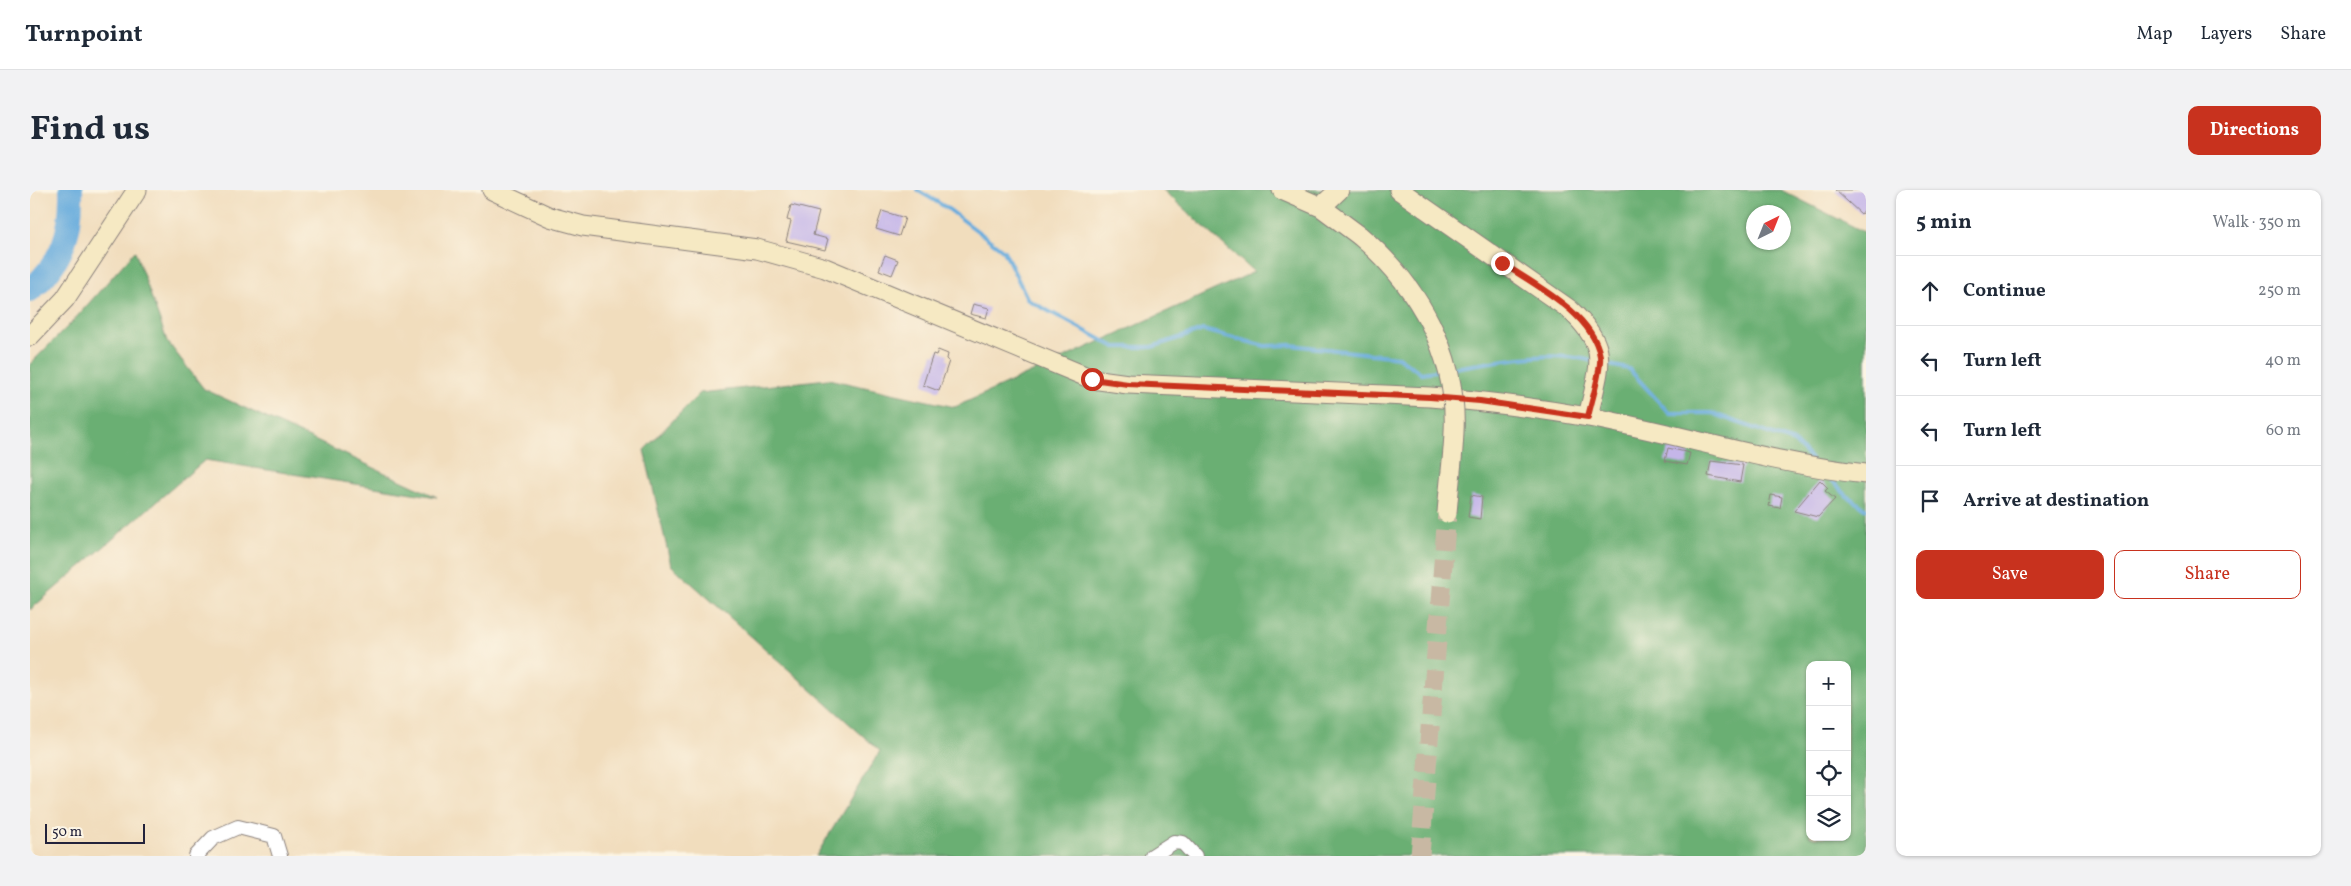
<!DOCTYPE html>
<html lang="en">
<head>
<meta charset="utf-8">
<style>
  body { margin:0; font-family:Vollkorn,serif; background:#f2f2f3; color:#1f2937 }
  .controls { position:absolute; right:15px; bottom:15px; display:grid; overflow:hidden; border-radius:10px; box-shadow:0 1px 4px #0004 }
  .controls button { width:45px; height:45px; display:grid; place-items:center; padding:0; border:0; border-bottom:1px solid #e0e1e3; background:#fff; color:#1f2937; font:25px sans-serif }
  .compass { position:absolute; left:1716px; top:15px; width:45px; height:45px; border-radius:50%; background:#fff; box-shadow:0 1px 4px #0004; rotate:43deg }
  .scale { position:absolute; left:15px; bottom:12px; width:100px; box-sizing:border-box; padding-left:5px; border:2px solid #22223b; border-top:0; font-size:14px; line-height:18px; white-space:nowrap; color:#22223b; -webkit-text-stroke:4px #fcf5e5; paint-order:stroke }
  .stop { position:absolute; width:15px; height:15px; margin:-11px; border:4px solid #c8321e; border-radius:50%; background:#fff }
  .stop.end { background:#c8321e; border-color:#fff; box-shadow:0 1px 5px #0008 }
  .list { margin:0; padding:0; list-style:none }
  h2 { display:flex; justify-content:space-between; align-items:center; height:65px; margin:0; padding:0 20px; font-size:21px }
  h2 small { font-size:16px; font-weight:400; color:#747a83 }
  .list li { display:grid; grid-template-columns:32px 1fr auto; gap:15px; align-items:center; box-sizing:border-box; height:70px; padding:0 20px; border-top:1px solid #e0e1e3 }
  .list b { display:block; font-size:19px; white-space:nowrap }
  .list em { font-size:16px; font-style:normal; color:#747a83 }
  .actions { display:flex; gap:10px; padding:15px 20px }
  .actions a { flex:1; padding:11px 0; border:1px solid #c8321e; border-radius:10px; text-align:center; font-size:18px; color:#c8321e }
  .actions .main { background:#c8321e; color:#fff }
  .icon { flex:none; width:28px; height:28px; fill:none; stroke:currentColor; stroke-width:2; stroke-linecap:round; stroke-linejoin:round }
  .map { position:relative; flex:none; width:1836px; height:666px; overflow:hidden; border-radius:10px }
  header { display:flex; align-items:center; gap:30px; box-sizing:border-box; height:70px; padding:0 25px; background:#fff; border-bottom:1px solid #e0e1e3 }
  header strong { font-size:24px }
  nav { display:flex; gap:28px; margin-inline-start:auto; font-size:18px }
  .intro { display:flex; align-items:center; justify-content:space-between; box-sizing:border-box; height:120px; padding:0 30px }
  h1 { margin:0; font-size:35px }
  .button { padding:12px 22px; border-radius:10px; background:#c8321e; color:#fff; font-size:18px; font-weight:700 }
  main { display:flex; gap:30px; padding:0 30px }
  aside { flex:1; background:#fff; border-radius:10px; box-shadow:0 1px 4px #0004 }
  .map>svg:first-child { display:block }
  .forest { fill:#6aaf73; stroke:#466857; fill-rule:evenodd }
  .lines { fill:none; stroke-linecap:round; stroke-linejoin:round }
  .stream { stroke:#68acdd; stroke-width:4 }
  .river { stroke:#68acdd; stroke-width:24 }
  .building { fill:#c5b6e9 }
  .secondary-tunnel { stroke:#c8b8a3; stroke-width:19; stroke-dasharray:19 9; stroke-linecap:butt }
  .street-casing { stroke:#8a807c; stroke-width:16 }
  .secondary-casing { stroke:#8a807c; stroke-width:21 }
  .street { stroke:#fff; stroke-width:14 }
  .secondary { stroke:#f6e9c3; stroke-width:19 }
  .secondary-bridge-casing { stroke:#8a807c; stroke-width:21; stroke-linecap:butt }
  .secondary-bridge { stroke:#f6e9c3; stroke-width:19 }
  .route { stroke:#c8321e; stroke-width:6 }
</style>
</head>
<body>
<header>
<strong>Turnpoint</strong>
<nav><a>Map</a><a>Layers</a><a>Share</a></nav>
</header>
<div class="intro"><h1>Find us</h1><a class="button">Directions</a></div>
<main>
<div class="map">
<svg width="1836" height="666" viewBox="0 0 1836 666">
  <rect width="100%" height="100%" fill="#fcf5e5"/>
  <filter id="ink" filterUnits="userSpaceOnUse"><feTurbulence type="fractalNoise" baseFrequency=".02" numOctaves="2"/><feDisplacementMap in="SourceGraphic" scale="10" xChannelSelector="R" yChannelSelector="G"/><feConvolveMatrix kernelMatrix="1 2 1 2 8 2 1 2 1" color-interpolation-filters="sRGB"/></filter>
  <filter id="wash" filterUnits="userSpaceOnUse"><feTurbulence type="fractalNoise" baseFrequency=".0096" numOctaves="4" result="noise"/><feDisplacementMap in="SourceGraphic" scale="20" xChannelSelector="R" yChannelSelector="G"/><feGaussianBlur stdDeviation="1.12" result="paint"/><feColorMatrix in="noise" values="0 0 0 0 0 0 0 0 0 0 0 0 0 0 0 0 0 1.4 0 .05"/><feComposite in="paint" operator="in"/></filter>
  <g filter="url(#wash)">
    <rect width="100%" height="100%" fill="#f1ddbd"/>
    <path class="forest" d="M1133 0H1751L1836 43V666H786L850 561 641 375 614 260 670 203 798 189 925 217 1224 82ZM1724 22H1754V52H1724ZM1780 475H1817V647H1780Z
      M105 61 137 151 174 199 407 307 175 270 0 420V174L44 130Z"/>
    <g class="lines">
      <path class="stream" d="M887 0 917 18 974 61 998 110 1085 157H1122L1173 140 1235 156 1261 155 1368 167 1391 183 1412 180
        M1574 174 1599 179 1639 223H1681L1764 252 1781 269
        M1424 178C1469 171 1518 160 1563 171
        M1798 286 1817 306 1836 319"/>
      <path class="river" d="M0 100C33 72 42 41 41 0"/>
    </g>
    <g id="blocks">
      <path class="building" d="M1805 0H1836V18L1831 24Z
        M761 15 789 22 783 45 798 49 795 60 756 51 761 31 757 30Z
        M852 21 875 28 869 46 846 39Z
        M855 65 868 70 862 85 849 80Z
        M943 114 959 118 956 128 940 124Z
        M908 160 918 164 917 169 919 171 909 201 893 195 903 164 906 165Z
        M1638 258 1660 263 1657 275 1635 271Z
        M1681 271 1713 275 1710 292 1678 286Z
        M1790 290 1798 298 1795 301 1805 309 1788 327 1764 321Z
        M1441 305 1452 307 1450 329 1438 327Z
        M1741 305 1752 307 1750 318 1739 316Z"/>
    </g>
  </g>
  <g filter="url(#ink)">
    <use href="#blocks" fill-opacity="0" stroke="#8a807c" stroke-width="1"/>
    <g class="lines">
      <path class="secondary-tunnel" d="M1390 666 1417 323"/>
      <g class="street-casing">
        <path id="street" d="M166 666 183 648 208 637 244 646 250 666
          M1122 666 1144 652 1153 653 1165 666"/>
      </g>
      <g class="secondary-casing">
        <path id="secondary" d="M462 0 520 27 553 36 727 59 795 78 1062 189 1098 194 1400 207C1453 211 1506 218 1558 227 1651 244 1742 274 1836 284
          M1252 0 1291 17 1330 46
          M1369 0 1539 119C1582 159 1569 175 1558 227
          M1291 17 1309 0
          M0 146 35 109 107 0"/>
      </g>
      <use href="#street" class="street"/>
      <use href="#secondary" class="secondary"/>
      <g class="secondary-bridge-casing">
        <path id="secondary-bridge" d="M1330 46C1388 95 1428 165 1424 242 1423 269 1419 296 1417 323"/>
      </g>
      <use href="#secondary-bridge" class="secondary-bridge"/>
    </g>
  </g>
  <g class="lines" filter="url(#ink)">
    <path class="route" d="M1062 189 1098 194 1400 207 1450 211 1558 227C1561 213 1572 178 1570 166 1563 124 1505 95 1472 73"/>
  </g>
</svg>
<div class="controls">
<button>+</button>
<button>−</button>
<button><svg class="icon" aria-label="locate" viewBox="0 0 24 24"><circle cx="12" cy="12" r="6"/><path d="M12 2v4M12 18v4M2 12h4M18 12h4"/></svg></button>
<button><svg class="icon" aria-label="layers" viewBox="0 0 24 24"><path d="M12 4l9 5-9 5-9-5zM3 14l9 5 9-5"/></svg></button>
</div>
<svg class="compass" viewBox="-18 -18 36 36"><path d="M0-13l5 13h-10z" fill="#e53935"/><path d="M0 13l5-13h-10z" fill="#747a83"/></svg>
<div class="scale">50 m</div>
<div class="stop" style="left:1062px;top:189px"></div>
<div class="stop end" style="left:1472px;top:73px"></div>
</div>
<aside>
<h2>5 min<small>Walk · 350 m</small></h2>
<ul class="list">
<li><svg class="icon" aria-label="ahead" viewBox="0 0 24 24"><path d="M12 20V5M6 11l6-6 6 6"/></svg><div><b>Continue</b></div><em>250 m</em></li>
<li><svg class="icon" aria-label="left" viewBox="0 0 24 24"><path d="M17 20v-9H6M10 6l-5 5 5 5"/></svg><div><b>Turn left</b></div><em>40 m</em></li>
<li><svg class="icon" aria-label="left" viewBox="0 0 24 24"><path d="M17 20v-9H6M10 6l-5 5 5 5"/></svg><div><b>Turn left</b></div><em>60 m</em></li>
<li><svg class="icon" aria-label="arrive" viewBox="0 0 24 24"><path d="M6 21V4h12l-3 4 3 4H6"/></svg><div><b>Arrive at destination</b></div></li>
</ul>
<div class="actions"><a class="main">Save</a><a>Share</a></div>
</aside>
</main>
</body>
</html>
